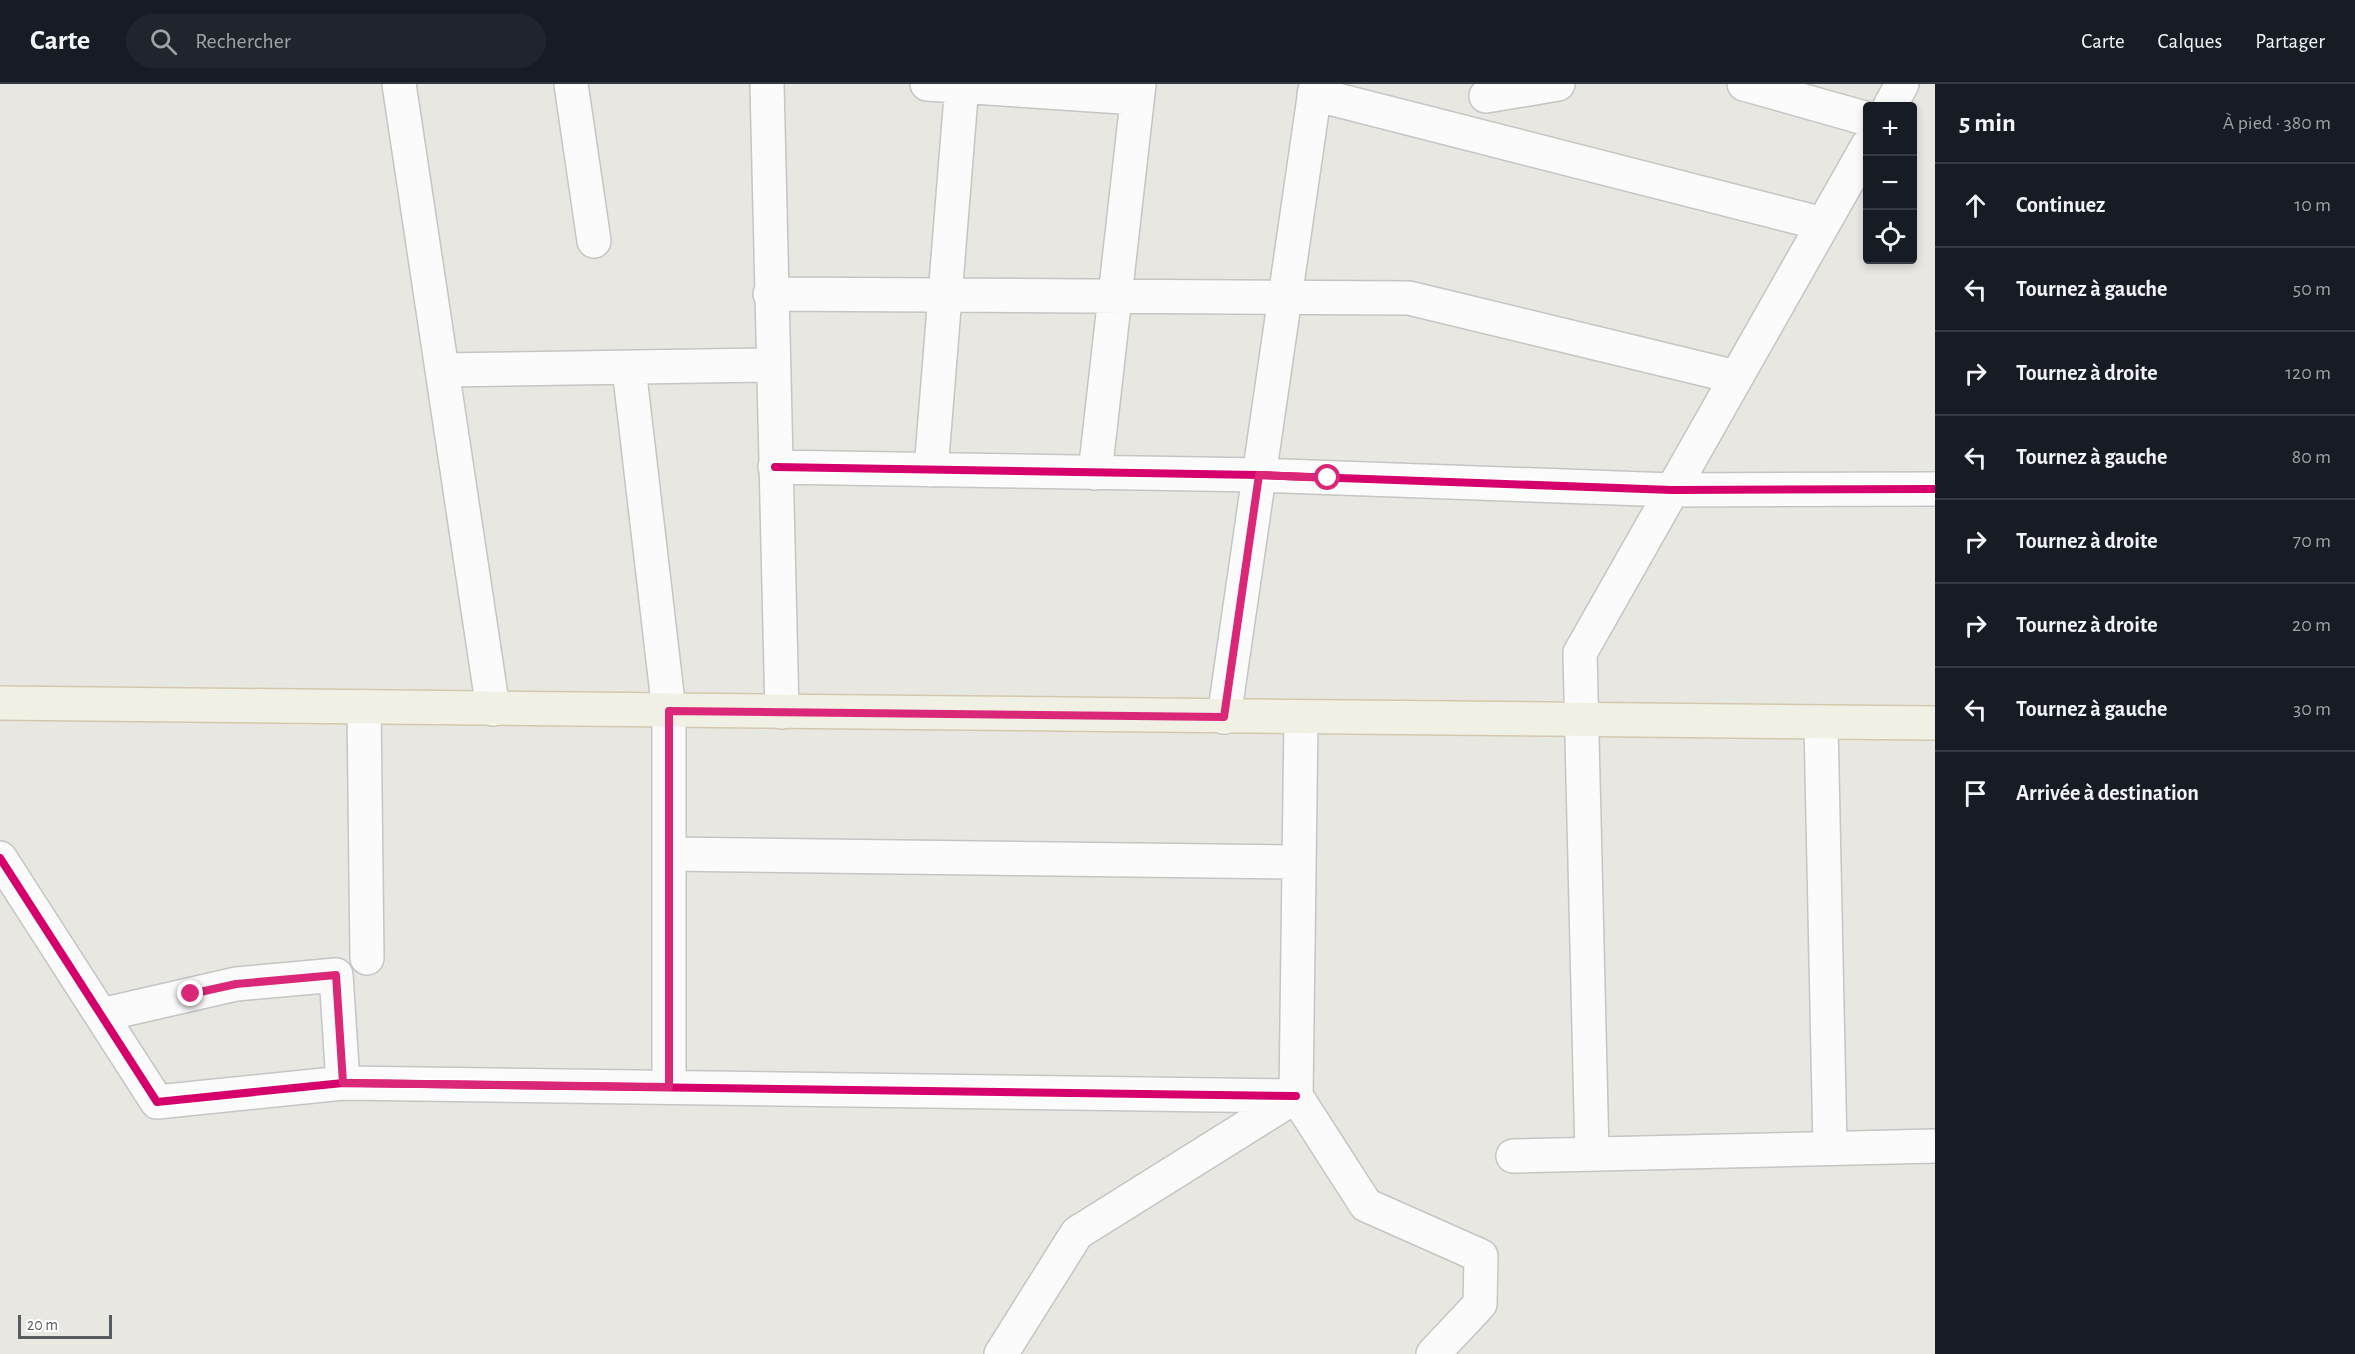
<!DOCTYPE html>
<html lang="fr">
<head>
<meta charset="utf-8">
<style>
  body { margin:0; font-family:"Alegreya Sans",sans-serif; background:#20242c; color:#f1f3f6 }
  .controls { position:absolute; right:18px; top:18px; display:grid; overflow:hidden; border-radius:6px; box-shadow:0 3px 9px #0003 }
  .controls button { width:54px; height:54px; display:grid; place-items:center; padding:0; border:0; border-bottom:2px solid #363941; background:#171b24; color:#f1f3f6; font:30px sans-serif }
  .scale { position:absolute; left:18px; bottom:15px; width:94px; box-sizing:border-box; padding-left:6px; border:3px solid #575c61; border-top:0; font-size:16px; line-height:21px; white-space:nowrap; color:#575c61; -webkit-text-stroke:4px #fff; paint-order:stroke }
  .stop { position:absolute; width:18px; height:18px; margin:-14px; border:4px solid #db2777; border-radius:50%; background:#fff }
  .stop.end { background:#db2777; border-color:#fff; box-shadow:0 2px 6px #0008 }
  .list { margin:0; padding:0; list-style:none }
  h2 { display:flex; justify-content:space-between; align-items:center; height:78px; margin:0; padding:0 24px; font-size:26px }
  h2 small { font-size:20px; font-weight:400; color:#9ea1a6 }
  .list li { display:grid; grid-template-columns:39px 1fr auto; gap:18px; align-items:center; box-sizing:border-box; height:84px; padding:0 24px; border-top:2px solid #363941 }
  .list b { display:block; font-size:22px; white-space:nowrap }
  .list em { font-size:20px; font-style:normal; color:#9ea1a6 }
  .icon { flex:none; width:33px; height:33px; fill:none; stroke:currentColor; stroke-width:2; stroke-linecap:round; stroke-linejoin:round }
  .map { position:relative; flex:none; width:1935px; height:1270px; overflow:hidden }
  header { display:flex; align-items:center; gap:36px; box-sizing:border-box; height:84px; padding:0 30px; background:#171b24; border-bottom:2px solid #363941 }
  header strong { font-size:28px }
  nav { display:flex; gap:33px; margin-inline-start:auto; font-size:21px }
  .search { width:420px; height:54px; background:#20242c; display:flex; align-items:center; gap:15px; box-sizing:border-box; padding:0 21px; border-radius:33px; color:#9ea1a6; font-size:22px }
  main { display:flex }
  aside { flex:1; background:#171b24 }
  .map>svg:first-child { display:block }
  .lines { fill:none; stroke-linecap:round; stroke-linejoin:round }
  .minor-casing { stroke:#c4c5c4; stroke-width:36 }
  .major-casing { stroke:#d3c8ad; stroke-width:36 }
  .minor { stroke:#fcfbfb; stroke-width:33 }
  .major { stroke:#f1f0e5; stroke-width:33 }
  .cycleway-casing { stroke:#fff; stroke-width:11 }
  .cycleway { stroke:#d6006c; stroke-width:8 }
  .route { stroke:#db2777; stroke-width:8 }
</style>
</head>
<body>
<header>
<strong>Carte</strong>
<div class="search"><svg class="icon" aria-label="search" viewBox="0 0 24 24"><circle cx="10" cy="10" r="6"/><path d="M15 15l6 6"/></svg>Rechercher</div>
<nav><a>Carte</a><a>Calques</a><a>Partager</a></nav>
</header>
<main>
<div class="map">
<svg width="1935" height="1270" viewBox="0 0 1935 1270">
  <rect width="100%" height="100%" fill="#e8e7e2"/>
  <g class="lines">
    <g class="minor-casing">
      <path id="minor" d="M399 0 493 625
        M571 0 594 157
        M767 0 782 628
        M927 0 1137 14
        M1744 0 1868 35
        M1314 10 1823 140
        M1486 12 1558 0
        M1890 22 1902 0
        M770 210 1409 214 1736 293
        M629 284 669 627V1003
        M443 286 772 281
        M775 383 1259 391 1672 406 1935 405
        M931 386 962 0
        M1095 389 1139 0
        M364 623 367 874
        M1224 633 1316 0
        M1301 634 1296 1012 1366 1121 1481 1172 1480 1220 1433 1270
        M1821 639 1830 1064
        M669 770 1299 778
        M0 774 157 1018 343 999 1296 1012
        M101 931 236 900 336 891 343 999
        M1592 1070 1580 569 1868 61
        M1513 1072 1935 1062
        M1001 1270 1077 1149 1296 1012"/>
    </g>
    <g class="major-casing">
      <path id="major" d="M0 619 1935 639"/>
    </g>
    <use href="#minor" class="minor"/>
    <use href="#major" class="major"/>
    <g class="cycleway-casing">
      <path id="cycleway" d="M775 383 1259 391 1672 406 1935 405
        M0 774 157 1018 343 999 1296 1012"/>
    </g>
    <use href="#cycleway" class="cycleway"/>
  </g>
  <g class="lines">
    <path class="route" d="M191 910 236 900 336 891 343 999 669 1003V627L1224 633 1259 391 1328 394"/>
  </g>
</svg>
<div class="controls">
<button>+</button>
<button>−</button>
<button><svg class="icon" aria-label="locate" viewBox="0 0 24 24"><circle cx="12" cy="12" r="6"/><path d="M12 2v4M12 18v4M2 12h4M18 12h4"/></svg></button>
</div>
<div class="scale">20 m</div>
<div class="stop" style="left:1328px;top:394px"></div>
<div class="stop end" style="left:191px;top:910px"></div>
</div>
<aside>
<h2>5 min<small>À pied · 380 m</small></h2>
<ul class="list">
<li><svg class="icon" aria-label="ahead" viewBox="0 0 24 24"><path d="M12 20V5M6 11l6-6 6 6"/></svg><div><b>Continuez</b></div><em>10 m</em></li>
<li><svg class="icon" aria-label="left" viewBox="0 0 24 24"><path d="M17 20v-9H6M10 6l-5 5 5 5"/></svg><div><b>Tournez à gauche</b></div><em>50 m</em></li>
<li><svg class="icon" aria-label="right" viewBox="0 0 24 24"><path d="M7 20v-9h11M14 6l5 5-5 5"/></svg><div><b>Tournez à droite</b></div><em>120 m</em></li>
<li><svg class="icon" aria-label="left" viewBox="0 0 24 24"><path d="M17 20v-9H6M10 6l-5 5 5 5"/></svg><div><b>Tournez à gauche</b></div><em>80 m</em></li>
<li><svg class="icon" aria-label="right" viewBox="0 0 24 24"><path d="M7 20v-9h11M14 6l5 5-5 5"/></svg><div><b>Tournez à droite</b></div><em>70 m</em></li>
<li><svg class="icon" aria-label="right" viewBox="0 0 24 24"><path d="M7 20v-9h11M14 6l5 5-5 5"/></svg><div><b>Tournez à droite</b></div><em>20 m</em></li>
<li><svg class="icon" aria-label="left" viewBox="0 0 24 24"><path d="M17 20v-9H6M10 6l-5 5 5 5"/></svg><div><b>Tournez à gauche</b></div><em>30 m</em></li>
<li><svg class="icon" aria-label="arrive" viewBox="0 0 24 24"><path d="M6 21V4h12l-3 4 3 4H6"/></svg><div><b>Arrivée à destination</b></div></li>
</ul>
</aside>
</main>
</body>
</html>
